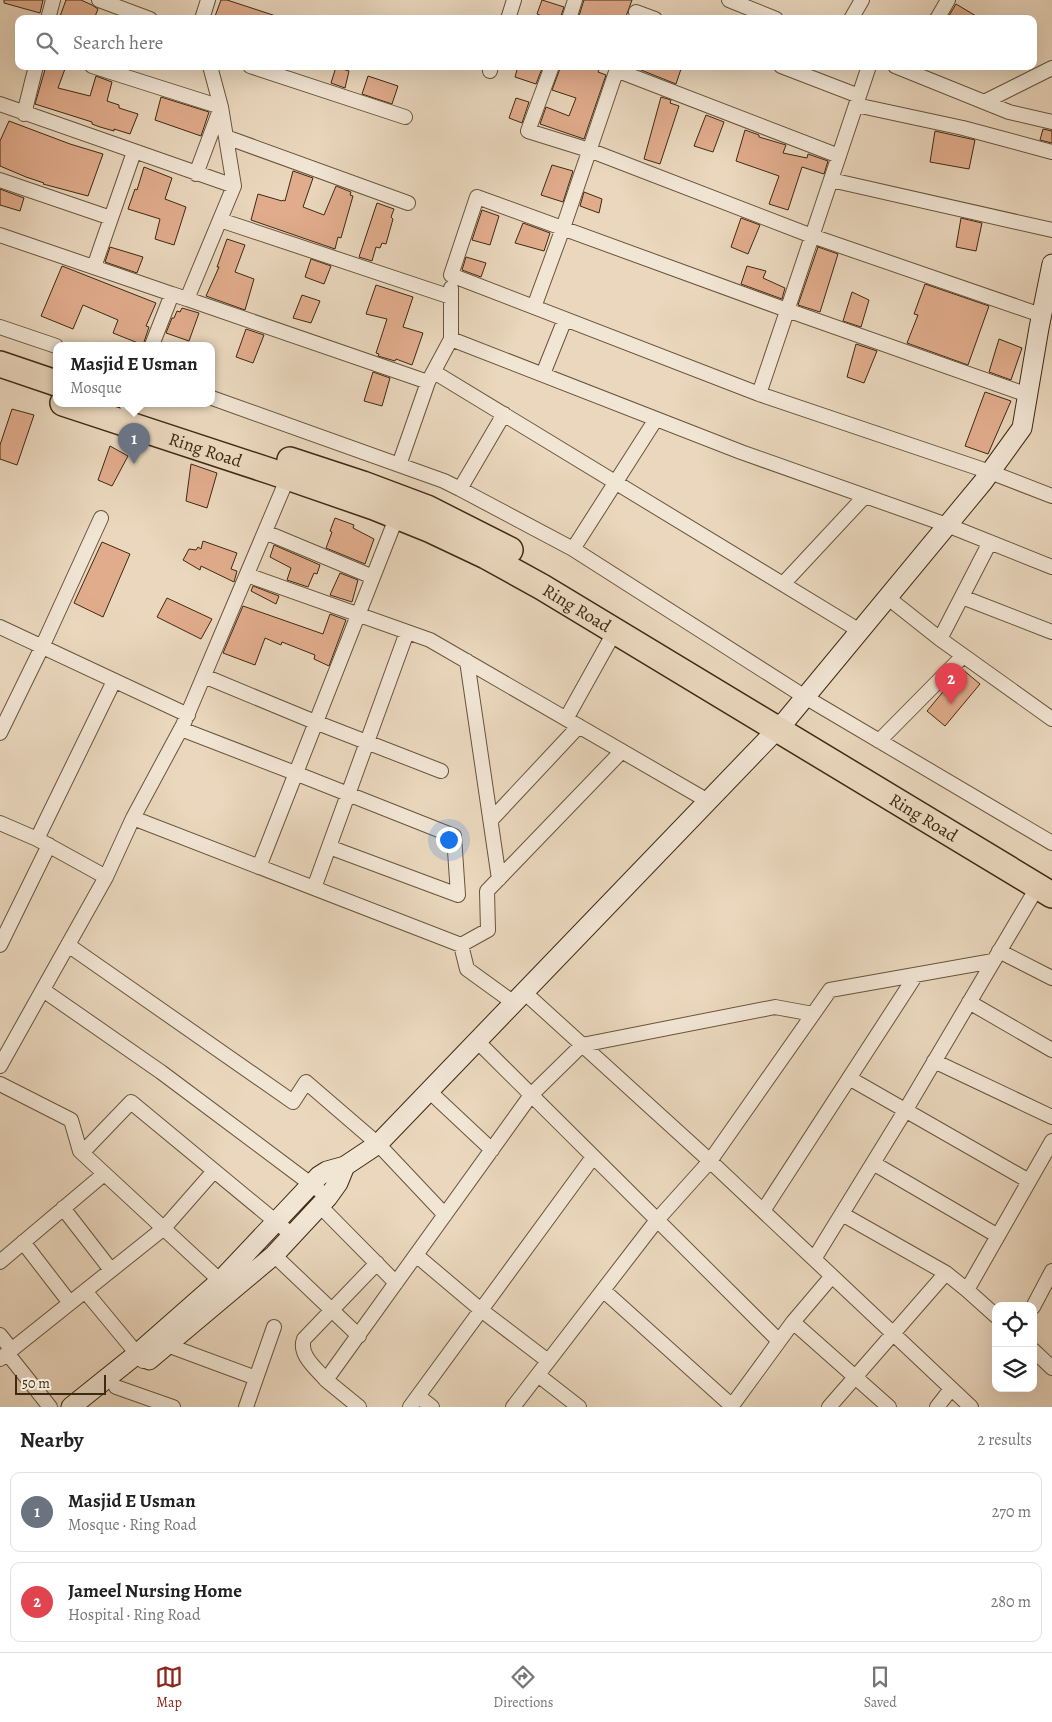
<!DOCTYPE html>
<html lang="en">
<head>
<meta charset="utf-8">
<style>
  body { margin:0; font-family:Alegreya,serif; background:#f2f2f2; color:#222 }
  .controls { position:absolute; right:15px; bottom:15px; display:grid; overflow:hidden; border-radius:10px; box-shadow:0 5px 20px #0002 }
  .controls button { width:45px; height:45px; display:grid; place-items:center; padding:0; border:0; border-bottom:1px solid #e0e0e0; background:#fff; color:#222; font:25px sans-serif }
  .scale { position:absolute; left:15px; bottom:12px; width:91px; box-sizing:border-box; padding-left:5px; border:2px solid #3e2911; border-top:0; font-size:14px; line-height:18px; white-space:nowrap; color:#3e2911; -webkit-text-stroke:4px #f1e5d4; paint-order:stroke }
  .you { position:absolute; left:448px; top:839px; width:18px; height:18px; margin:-12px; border:4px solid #fff; border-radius:50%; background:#1a73e8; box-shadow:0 0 0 8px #1a73e833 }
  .badge { display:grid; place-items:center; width:32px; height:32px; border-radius:50%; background:#8f2418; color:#fff; font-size:16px; font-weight:700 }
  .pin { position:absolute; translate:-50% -41px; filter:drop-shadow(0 1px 2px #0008) }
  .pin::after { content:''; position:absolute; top:26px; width:18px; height:15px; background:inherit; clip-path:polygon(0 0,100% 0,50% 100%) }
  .popup { position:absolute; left:53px; top:342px; width:162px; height:65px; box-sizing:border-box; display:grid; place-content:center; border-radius:10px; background:#fff; filter:drop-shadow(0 1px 4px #0005); font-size:16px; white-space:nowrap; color:#767676 }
  .popup b { font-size:19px; color:#222 }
  .popup::after { content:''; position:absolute; left:50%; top:100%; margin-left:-10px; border:10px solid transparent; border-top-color:#fff }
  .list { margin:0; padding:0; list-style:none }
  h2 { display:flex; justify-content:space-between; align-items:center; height:65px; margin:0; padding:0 20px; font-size:21px }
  h2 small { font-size:16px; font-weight:400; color:#767676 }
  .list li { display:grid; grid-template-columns:32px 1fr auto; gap:15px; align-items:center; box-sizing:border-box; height:80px; margin:0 10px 10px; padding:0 10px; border:1px solid #e0e0e0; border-radius:10px }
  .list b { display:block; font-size:19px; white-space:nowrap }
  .list p { margin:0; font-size:16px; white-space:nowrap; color:#767676 }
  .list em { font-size:16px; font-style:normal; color:#767676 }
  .icon { flex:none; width:28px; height:28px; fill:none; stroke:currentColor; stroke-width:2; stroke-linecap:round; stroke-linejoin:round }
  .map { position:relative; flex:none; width:1052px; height:1407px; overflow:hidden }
  .search { position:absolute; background:#fff; box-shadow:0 5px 20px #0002; left:15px; right:15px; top:15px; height:55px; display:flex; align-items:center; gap:12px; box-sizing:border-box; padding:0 18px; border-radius:10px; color:#767676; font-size:19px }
  .sheet { height:245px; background:#fff }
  nav { display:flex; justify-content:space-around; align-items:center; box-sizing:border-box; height:70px; border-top:1px solid #e0e0e0; background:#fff; font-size:14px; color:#767676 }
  nav a { display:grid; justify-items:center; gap:2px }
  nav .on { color:#8f2418 }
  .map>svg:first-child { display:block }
  .building { fill:#e1ac8c; stroke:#3e2911 }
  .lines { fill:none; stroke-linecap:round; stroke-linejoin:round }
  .street-casing { stroke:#69543c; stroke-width:16 }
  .secondary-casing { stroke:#3e2911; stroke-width:21 }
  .highway-casing { stroke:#3e2911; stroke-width:28 }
  .street { stroke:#f1e5d4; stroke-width:14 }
  .secondary { stroke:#f1e5d4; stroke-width:19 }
  .highway { stroke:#ead7bd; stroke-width:25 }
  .labels { text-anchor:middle; stroke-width:5; stroke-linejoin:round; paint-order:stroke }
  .street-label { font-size:18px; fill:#3e2911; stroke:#f1e5d4 }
</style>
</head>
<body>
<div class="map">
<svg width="1052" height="1407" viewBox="0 0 1052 1407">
  <rect width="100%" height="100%" fill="#ead7bd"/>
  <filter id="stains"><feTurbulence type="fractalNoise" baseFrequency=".004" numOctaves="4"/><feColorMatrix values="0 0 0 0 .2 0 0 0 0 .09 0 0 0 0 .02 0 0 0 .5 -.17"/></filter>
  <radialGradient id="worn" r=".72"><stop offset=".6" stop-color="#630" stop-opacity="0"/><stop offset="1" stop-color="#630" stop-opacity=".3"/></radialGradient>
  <path class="building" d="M4 0H43L40 13 4 3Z
    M66 0H81L92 5 98 9 94 19H59Z
    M221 0H227L279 17V19H214Z
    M542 0 564 7 560 19H550L537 14Z
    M584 0H632L625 19H578Z
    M956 4 981 19H947Z
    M46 66H66L58 88 90 96 96 76 112 82 107 101 119 105V108L138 114 130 134 114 129V131L100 127 92 124V122L35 104Z
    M518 66H543L536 84 515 77Z
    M561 66H601L598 72 606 75 584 139 540 124 546 107 569 116 576 98 552 90Z
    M631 66H682L676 84Z
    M336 67 349 71 345 88 331 83Z
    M368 76 398 86 392 104 362 94Z
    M161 97 209 112 201 136 155 120Z
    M661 97 671 100 670 103 679 106 660 164 644 159Z
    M516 98 529 102 522 123 509 118Z
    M706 115 724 122 713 152 694 146Z
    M9 121 70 144 103 154 88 196 43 184 44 183 26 177 0 166V141Z
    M1043 129 1052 131V143L1040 140Z
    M745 130 759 135V137L786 145 783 153 807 158 808 154 828 161 824 174 802 167 788 210 769 204 779 176 736 161Z
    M935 131 975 140 969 169 930 162Z
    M552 165 573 171 563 202 541 195Z
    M144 167 172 178 165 199 186 207 174 245 155 239 160 219 128 209 135 189 137 190Z
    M293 171 313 178 303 207 324 215 336 186 351 192 350 195 353 196 341 238 338 237 335 249 251 220 258 194 282 201 283 200 285 201Z
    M0 189 24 198 20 211 0 205Z
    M584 192 602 199 599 213 580 206Z
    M377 203 394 209 391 217 393 219 386 244 382 243 380 248 376 247 372 261 359 257Z
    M482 210 499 216 490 245 472 240Z
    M741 218 760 225 748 254 731 247Z
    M961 218 982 223 976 251 956 247Z
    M523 223 550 233 544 251 515 243Z
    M227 239 245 245 235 272 254 279 245 310 206 296 219 267H217Z
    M110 247 143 257 137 273 105 262Z
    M818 247 838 254 820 312 798 305Z
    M466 257 486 263 481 277 462 270Z
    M311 259 331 266 324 284 305 277Z
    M62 266 156 303 146 326 149 327 143 345 113 333 118 320 83 305 73 329 41 316Z
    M747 266 766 271 763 278 785 288 782 299 741 284Z
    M925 284 989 306 968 365 907 343 918 315 914 314Z
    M376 285 413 297 403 327 423 333 412 365 396 359 395 361 378 356 379 354 376 353 387 319 366 314Z
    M852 292 869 300 861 327 843 321Z
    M302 295 320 301 311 323 293 318Z
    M182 308 199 313 189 341 166 333 172 318H174L177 311 180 312Z
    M246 329 264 335 253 363 236 357Z
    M999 339 1022 348 1011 380 989 372Z
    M856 344 877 351 864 383 847 377Z
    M373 372 390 378 382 406 364 401Z
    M985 392 1011 401 988 454 965 446Z
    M12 409 34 415 17 465 0 459V445Z
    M110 446 128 456 112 486 98 480Z
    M191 464 217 473 207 508 186 501Z
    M335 518 354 525 353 528 374 539 365 564 326 548 332 532 330 531Z
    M203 541 237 553 231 569 237 571 234 582 201 566 200 570 183 560 189 549 196 550 198 547 201 549Z
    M102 542 130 554 103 617 74 603Z
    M274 545 320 565 317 574 314 573 308 587 287 580 291 568 270 557Z
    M340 573 358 580 352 602 330 595Z
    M253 586 279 596 276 604 251 591Z
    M167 598 212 619 201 639 157 617Z
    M243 606 323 634 330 614 346 620 329 666 314 659 315 655 282 642 281 645 265 638 255 665 223 653Z
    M962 669 980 684 945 726 927 711Z"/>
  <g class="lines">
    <g class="street-casing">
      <path id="street" d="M99 0 150 19
        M729 0 776 19
        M636 12 655 19
        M48 19 53 0
        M202 19 208 0
        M508 19 514 0
        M569 19 575 0
        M851 19 862 0
        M937 19 948 0
        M92 66 221 107 196 174
        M210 66 221 107 234 186
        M250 66 405 117
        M552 66 528 131 589 150 812 236 1041 315
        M781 66 859 96
        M869 66C832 176 796 285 759 394L451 275 477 197 787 310 1028 395
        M895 66 1009 112 1052 122
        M616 70 839 156
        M490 71 491 66
        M984 102 1052 68
        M0 104 234 186 187 299 172 294 152 345
        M856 105 963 128 1052 152
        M24 114 36 66
        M226 137 408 203
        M0 180 111 218
        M831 180 1052 230
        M220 220 451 297
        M0 235 172 294
        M94 267 134 152
        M187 299 428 382
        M534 307 563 228 618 66
        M0 327 56 346
        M451 339 741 452 947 525 1052 567
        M434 372 860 631
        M543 374 565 319
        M759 394 990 472 1052 496
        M212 398 444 481 460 489 573 549 805 697 1052 843
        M127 406 129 403
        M399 465 428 382 451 339V288
        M460 489 504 414
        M265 532 373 577
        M573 549 656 419
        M247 575 430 640 708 801
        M783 584 865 496
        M887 597 940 639 990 542
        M962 597 1052 632
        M0 627 188 715
        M940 639 1052 719
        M467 661 499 879
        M204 676 315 722 441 771
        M566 719 615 631
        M181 729 295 773 454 836 458 895 329 847
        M0 733 42 647 101 518
        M879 741 963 656
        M133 818 183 725 288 477
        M491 820 579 726
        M0 823 37 839 106 877 133 818 461 945 467 969 514 1003
        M37 839 114 681
        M259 867 397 516
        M314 888 407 632
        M0 945 49 845
        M68 945 293 1102 306 1082 378 1144 445 1215
        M461 945 488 930 487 891 622 751
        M999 951 1052 978
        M43 990 161 1072 328 1197
        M524 992 710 1161 971 1407
        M969 1002 1052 1050
        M477 1041 779 1341
        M934 1061 1052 1117
        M0 1066 106 877
        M849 1078 1029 1181
        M0 1084 71 1120 80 1151 227 1287
        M429 1091 492 1150
        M82 1153 131 1102 292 1235
        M873 1163 998 1236
        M320 1206 396 1283
        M63 1208 111 1270
        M763 1211 916 975
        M842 1214 946 1273
        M23 1242 70 1303
        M274 1255 359 1336
        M416 1255 481 1310 548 1361
        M814 1259 905 1111 1038 886
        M0 1262 104 1174
        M603 1290 732 1406
        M967 1290 996 1316
        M85 1291 143 1361
        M1033 1307 1052 1271
        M793 1322 832 1276
        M0 1335 12 1350
        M167 1345 256 1378
        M1033 1350 1052 1368
        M7 1353 50 1407
        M0 1359 164 1228 214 1171
        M538 1375 579 1407
        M326 1380C317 1369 298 1355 304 1339L377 1263
        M116 1387 173 1407
        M418 1396 432 1407
        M246 1407 274 1327
        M359 1407 326 1380 531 1095 582 1045 775 1007 813 1014
        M410 1407 593 1157
        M513 1407 657 1220 710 1161 830 990 993 961
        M731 1407 793 1322 889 1407
        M829 1407 946 1273 967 1290 1052 1141
        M937 1407 951 1389"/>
    </g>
    <g class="secondary-casing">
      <path id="secondary" d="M149 1360 274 1255 328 1197 338 1183 345 1166
        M71 1407 137 1354 220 1281 319 1176 327 1171 345 1166 378 1144 787 719 983 482 1022 428 1039 328 1052 264"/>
    </g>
    <g class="highway-casing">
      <g id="highway">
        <path d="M0 364 56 383"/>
        <path id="s1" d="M63 403 273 472 374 507 431 530 486 556 542 587 1052 895"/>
        <path d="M290 460 363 484 427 508 510 550"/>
      </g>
    </g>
    <use href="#street" class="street"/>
    <use href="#secondary" class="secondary"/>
    <use href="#highway" class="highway"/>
  </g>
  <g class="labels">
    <g class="street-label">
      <text dy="6" stroke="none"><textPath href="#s1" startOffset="150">Ring Road</textPath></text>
      <text dy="6" stroke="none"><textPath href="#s1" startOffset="555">Ring Road</textPath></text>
      <text dy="6" stroke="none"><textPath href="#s1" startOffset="960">Ring Road</textPath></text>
    </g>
  </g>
  <rect width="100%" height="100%" filter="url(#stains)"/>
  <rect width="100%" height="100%" fill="url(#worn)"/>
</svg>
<div class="controls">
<button><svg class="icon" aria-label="locate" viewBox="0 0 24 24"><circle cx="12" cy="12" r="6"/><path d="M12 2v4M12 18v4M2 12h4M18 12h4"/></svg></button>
<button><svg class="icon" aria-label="layers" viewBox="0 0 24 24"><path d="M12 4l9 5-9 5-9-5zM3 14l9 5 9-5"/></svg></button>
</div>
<div class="scale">50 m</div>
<div class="you"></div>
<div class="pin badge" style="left:134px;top:464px;background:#6b7280">1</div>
<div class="popup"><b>Masjid E Usman</b>Mosque</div>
<div class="pin badge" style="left:951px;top:704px;background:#e0444e">2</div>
<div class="search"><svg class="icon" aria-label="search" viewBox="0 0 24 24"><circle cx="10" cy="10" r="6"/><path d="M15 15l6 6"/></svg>Search here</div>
</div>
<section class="sheet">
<h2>Nearby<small>2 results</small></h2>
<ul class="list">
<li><span class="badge" style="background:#6b7280">1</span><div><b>Masjid E Usman</b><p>Mosque · Ring Road</p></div><em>270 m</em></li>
<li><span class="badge" style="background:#e0444e">2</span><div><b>Jameel Nursing Home</b><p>Hospital · Ring Road</p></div><em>280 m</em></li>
</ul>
</section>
<nav>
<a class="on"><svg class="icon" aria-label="map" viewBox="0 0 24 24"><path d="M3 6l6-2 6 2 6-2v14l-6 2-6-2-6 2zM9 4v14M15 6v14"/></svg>Map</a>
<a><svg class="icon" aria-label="directions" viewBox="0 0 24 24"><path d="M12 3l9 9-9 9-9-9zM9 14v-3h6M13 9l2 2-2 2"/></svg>Directions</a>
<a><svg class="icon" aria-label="saved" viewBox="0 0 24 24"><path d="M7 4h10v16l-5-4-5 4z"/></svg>Saved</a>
</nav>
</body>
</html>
